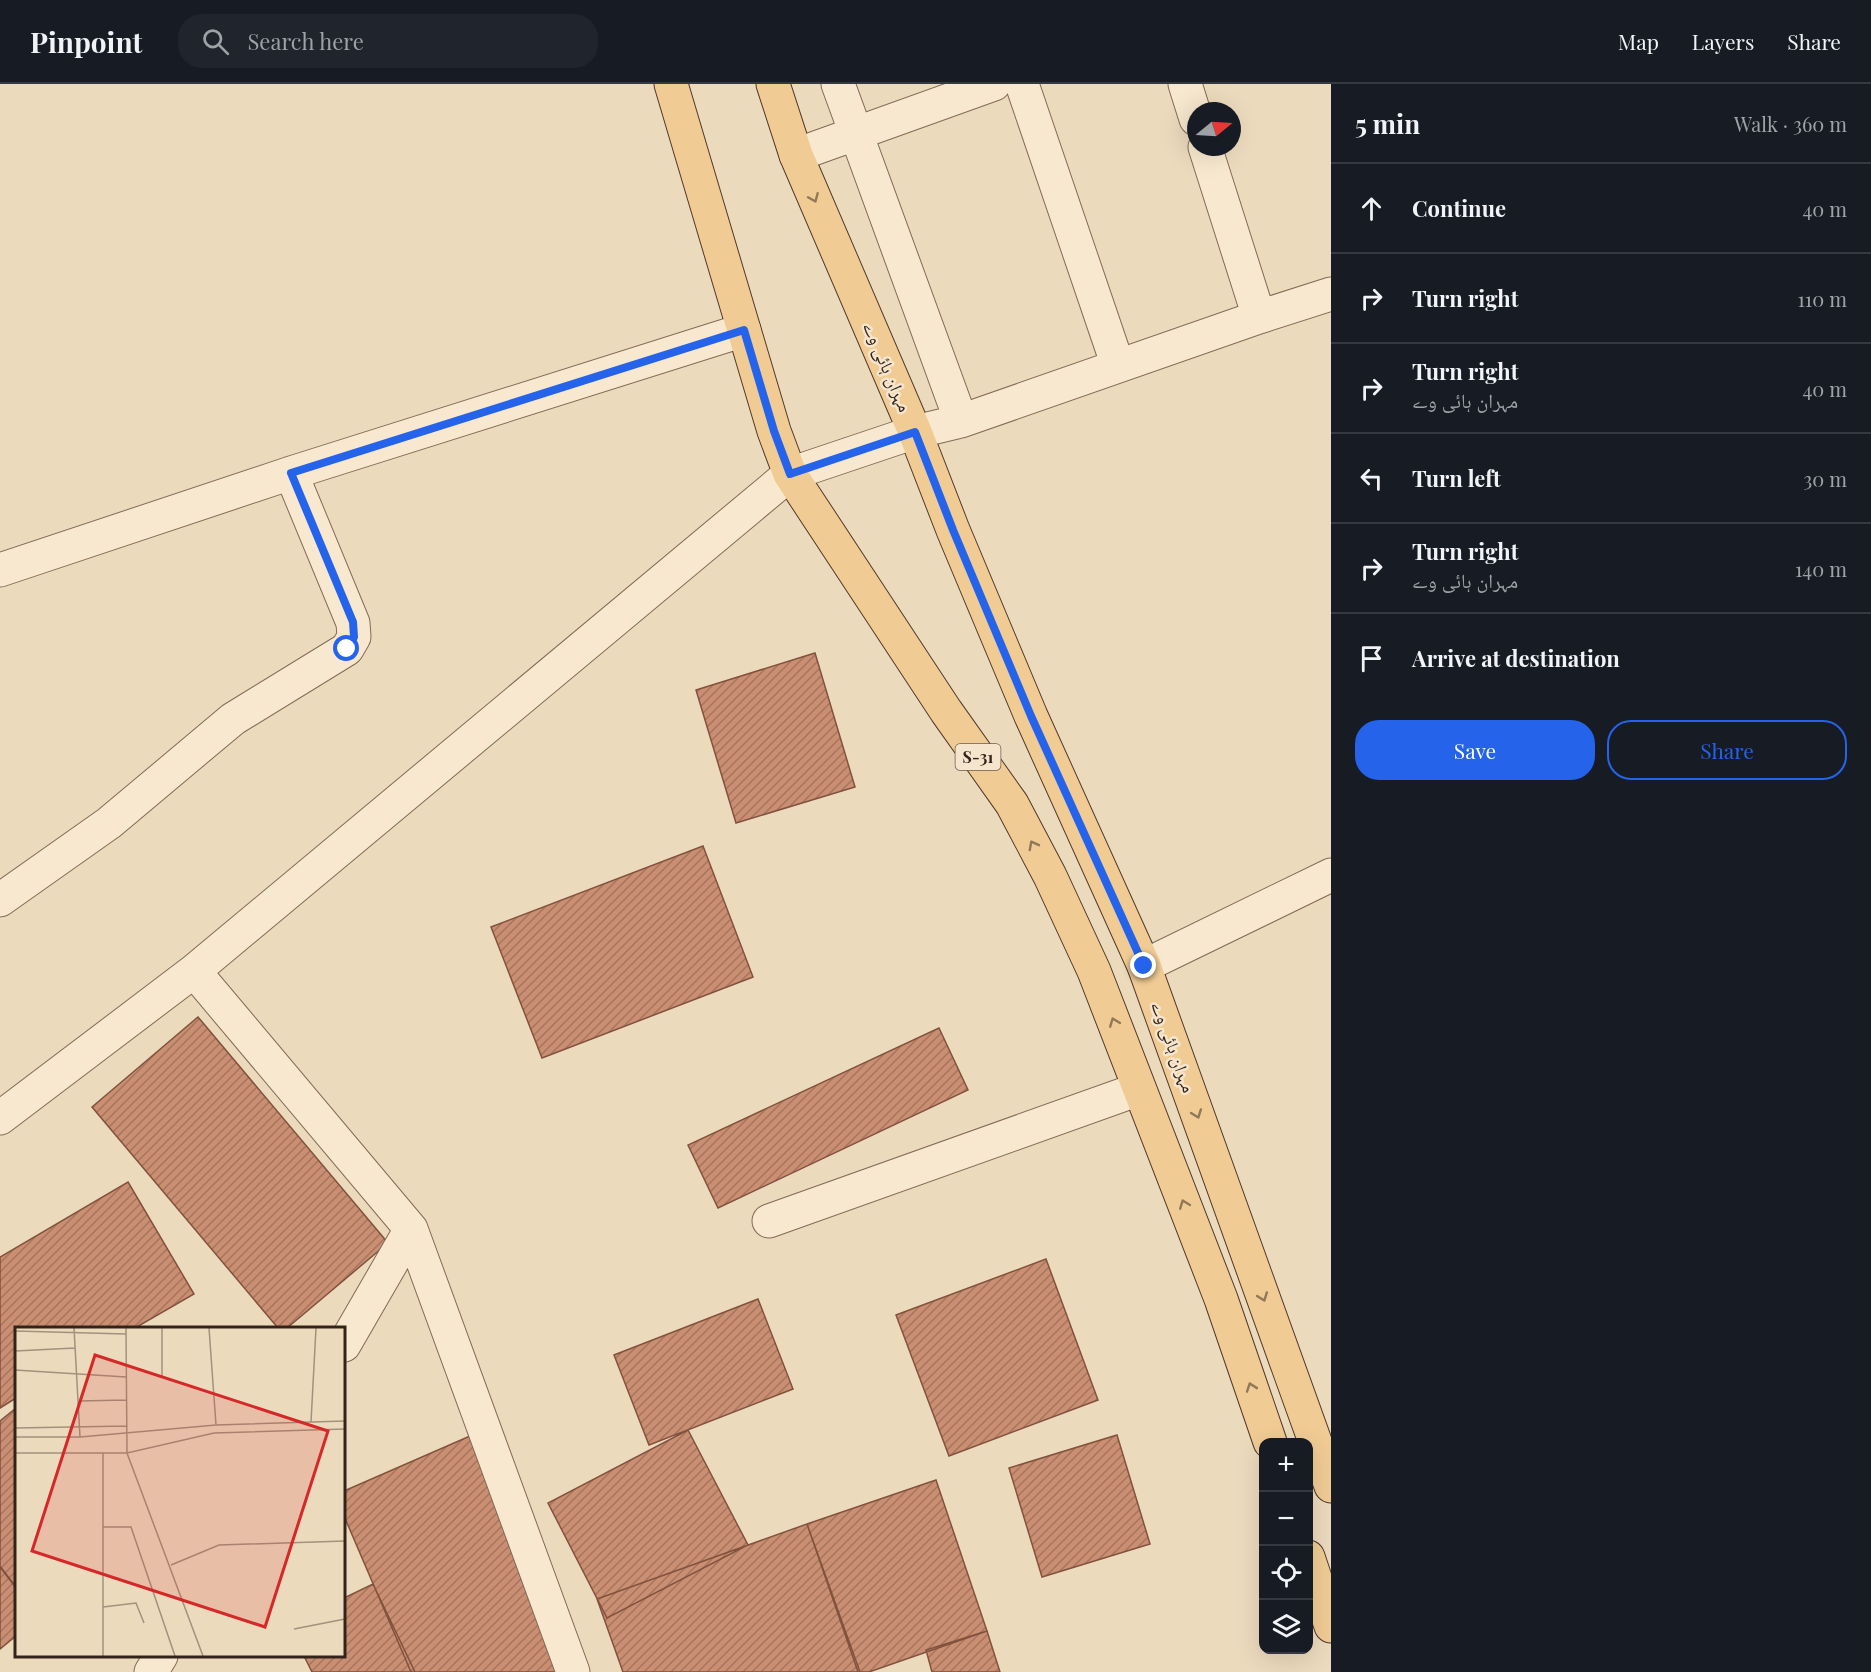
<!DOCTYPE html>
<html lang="en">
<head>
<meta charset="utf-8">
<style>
  body { margin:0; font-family:"Playfair Display","Noto Naskh Arabic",serif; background:#20242c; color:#f1f3f6 }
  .controls { position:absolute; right:18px; bottom:18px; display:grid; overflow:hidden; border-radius:12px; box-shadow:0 6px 24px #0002 }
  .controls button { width:54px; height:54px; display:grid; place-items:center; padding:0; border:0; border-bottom:2px solid #363941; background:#171b24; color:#f1f3f6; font:30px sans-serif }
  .compass { position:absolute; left:1187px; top:18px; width:54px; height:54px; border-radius:50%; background:#171b24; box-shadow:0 6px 24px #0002; rotate:72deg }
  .stop { position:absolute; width:18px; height:18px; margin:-14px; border:4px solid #2563eb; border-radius:50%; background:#fff }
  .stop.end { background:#2563eb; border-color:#fff; box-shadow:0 2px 6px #0008 }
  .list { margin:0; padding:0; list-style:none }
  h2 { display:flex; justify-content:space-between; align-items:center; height:78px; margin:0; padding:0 24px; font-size:26px }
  h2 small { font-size:20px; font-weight:400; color:#9ea1a6 }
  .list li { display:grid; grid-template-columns:39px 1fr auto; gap:18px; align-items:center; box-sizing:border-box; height:90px; padding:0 24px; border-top:2px solid #363941 }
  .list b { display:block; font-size:22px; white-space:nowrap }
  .list p { margin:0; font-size:20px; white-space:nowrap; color:#9ea1a6 }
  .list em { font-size:20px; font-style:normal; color:#9ea1a6 }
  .actions { display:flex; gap:12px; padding:18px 24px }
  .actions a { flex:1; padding:14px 0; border:2px solid #2563eb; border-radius:24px; text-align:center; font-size:21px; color:#2563eb }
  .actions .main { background:#2563eb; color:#fff }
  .icon { flex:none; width:33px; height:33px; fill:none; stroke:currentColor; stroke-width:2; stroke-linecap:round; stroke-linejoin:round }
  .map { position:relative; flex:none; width:1331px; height:1588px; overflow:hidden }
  header { display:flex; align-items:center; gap:36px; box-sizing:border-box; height:84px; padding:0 30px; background:#171b24; border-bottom:2px solid #363941 }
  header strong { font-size:28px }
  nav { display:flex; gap:33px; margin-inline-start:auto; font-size:21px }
  .search { width:420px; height:54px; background:#20242c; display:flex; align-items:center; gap:15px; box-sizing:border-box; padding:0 21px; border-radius:24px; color:#9ea1a6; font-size:22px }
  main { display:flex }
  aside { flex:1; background:#171b24 }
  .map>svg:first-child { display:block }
  .building { fill:url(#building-hatch); stroke:#82523d; stroke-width:1.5 }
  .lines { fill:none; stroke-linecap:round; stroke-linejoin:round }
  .minor-casing { stroke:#836a56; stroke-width:35 }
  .major-casing { stroke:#51392b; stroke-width:35 }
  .minor { stroke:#f8e8cf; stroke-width:33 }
  .major { stroke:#f0cb94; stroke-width:33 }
  .oneway { stroke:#927858 }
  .route { stroke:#2563eb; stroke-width:8 }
  .labels { text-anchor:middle; stroke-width:5; stroke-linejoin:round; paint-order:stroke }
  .shield { fill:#f4e5cc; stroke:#6d5e50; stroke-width:1.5 }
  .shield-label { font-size:16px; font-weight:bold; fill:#33241b }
  .street-label { font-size:18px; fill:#33241b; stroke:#f4e5cc }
  .inset-road { fill:none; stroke:#a2917c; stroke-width:1.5 }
  .view { fill:#d62828; fill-opacity:0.15; stroke:#d62828; stroke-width:3 }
  .inset-edge { fill:none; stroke:#33241b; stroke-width:3 }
</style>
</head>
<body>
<header>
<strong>Pinpoint</strong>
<div class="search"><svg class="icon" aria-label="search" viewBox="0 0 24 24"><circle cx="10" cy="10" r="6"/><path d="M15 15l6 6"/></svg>Search here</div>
<nav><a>Map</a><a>Layers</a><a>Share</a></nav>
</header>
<main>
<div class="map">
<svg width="1331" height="1588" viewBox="0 0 1331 1588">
  <defs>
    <pattern id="building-hatch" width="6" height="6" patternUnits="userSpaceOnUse" patternTransform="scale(1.5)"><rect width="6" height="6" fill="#ca8f73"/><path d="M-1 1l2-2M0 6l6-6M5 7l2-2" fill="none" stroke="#a5755e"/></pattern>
  </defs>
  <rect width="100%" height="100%" fill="#ecdabd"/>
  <path class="building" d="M815 569 855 703 736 739 696 606Z
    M703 762 753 893 542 974 491 843Z
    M198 933 388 1159 287 1244H278L92 1023Z
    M939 944 968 1006 718 1124 688 1061Z
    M128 1098 194 1210 135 1244H16V1314L0 1324V1173Z
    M1046 1175 1098 1316 949 1372 896 1231Z
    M758 1215 793 1305 649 1361 614 1271Z
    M16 1324V1503L0 1482V1337Z
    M688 1346 748 1461 607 1534 548 1419Z
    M1117 1351 1150 1460 1042 1493 1009 1384Z
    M470 1352 572 1588H411L344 1432V1407Z
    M936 1396 987 1547 869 1588H858L807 1440Z
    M807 1440 860 1588H623L597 1515Z
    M0 1483 16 1504V1552L0 1565Z
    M373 1500 415 1588H312L304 1572H344V1514Z
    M987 1547 1000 1588H932L926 1566Z"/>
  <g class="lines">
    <g class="minor-casing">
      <path id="minor" d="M838 0 961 337
        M1022 0 1118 282
        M1185 0 1196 35
        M1205 63 1259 233
        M796 71 994 0
        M0 486 291 389 744 246
        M0 816 109 739 233 635 347 565 354 553 353 539 291 389
        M1144 882 1331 791
        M194 887 411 1145 573 1588
        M0 1034 194 887 790 390 915 348 961 337 1259 233 1331 210
        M769 1137 1139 1005
        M344 1261 411 1145
        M151 1588 161 1572"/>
    </g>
    <g class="major-casing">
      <path id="major" d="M671 0 774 347 790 390 946 627 1012 720 1050 792 1094 887 1221 1215 1270 1358
        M773 0 796 71 915 348 953 446 1031 632 1144 882 1331 1402
        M1308 1473 1331 1542"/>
    </g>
    <use href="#minor" class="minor"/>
    <use href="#major" class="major"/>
  </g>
  <defs><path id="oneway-chevron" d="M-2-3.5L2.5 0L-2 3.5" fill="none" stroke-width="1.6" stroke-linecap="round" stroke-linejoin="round" transform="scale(1.5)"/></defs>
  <g class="oneway">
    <use href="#oneway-chevron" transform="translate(814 114) rotate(67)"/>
    <use href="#oneway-chevron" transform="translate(1033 761) rotate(-118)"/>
    <use href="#oneway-chevron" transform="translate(1114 938) rotate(-111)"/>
    <use href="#oneway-chevron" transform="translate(1197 1030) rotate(70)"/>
    <use href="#oneway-chevron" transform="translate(1184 1120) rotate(-111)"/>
    <use href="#oneway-chevron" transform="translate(1263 1213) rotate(70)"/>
    <use href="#oneway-chevron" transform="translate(1251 1303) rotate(-109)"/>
  </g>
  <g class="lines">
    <path class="route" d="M347 565 354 553 353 538 291 389 744 246 774 347 790 390 915 348 953 446 1031 632 1144 882"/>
  </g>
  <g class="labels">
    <rect class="shield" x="955.5" y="660" width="45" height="26" rx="4.5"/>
    <g class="shield-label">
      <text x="978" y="679">S-31</text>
    </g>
    <g class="street-label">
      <text transform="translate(887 283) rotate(67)" y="6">مہران ہائی وے</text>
      <text transform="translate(1173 963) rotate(70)" y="6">مہران ہائی وے</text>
    </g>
  </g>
  <g transform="translate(15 1243)">
    <rect width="330" height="330" fill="#ecdabd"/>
    <path class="inset-road" d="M59 1 65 110M111 1 112 126 188 329M147 1V50M194 1 201 98M0 4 111 7M0 24 60 21M0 43 111 50M64 74 111 73M296 95 301 1M0 101 112 99M0 110H65L201 98 330 94M0 126H112L199 106 330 102M88 200H116L160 329M156 238 204 218 330 214M88 280 121 276 129 296M279 302 330 292M88 329V126"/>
    <path class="view" d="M80 28 313 104 250 300 17 224Z"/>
    <rect width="330" height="330" class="inset-edge"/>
  </g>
</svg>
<div class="controls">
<button>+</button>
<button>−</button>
<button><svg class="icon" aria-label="locate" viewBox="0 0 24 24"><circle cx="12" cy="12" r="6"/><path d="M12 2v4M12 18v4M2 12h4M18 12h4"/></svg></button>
<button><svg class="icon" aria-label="layers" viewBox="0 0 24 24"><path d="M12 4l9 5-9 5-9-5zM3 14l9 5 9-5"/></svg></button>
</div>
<svg class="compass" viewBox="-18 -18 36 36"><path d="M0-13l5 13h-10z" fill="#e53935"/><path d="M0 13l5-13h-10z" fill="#9ea1a6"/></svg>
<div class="stop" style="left:347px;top:565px"></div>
<div class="stop end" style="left:1144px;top:882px"></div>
</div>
<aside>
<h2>5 min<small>Walk · 360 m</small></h2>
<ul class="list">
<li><svg class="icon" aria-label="ahead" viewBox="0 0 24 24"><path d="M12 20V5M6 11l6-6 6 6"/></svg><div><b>Continue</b></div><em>40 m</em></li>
<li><svg class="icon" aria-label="right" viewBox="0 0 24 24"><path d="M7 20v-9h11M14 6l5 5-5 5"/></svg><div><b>Turn right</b></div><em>110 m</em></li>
<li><svg class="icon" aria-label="right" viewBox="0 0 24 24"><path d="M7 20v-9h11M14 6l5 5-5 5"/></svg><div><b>Turn right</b><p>مہران ہائی وے</p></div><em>40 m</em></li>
<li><svg class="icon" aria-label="left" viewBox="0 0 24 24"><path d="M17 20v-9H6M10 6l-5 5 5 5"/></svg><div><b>Turn left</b></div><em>30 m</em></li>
<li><svg class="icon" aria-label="right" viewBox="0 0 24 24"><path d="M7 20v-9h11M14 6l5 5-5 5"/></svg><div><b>Turn right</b><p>مہران ہائی وے</p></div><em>140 m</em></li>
<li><svg class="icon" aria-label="arrive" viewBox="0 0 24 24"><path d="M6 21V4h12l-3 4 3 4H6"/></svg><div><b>Arrive at destination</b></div></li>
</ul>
<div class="actions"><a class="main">Save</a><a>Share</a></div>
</aside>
</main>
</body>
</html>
